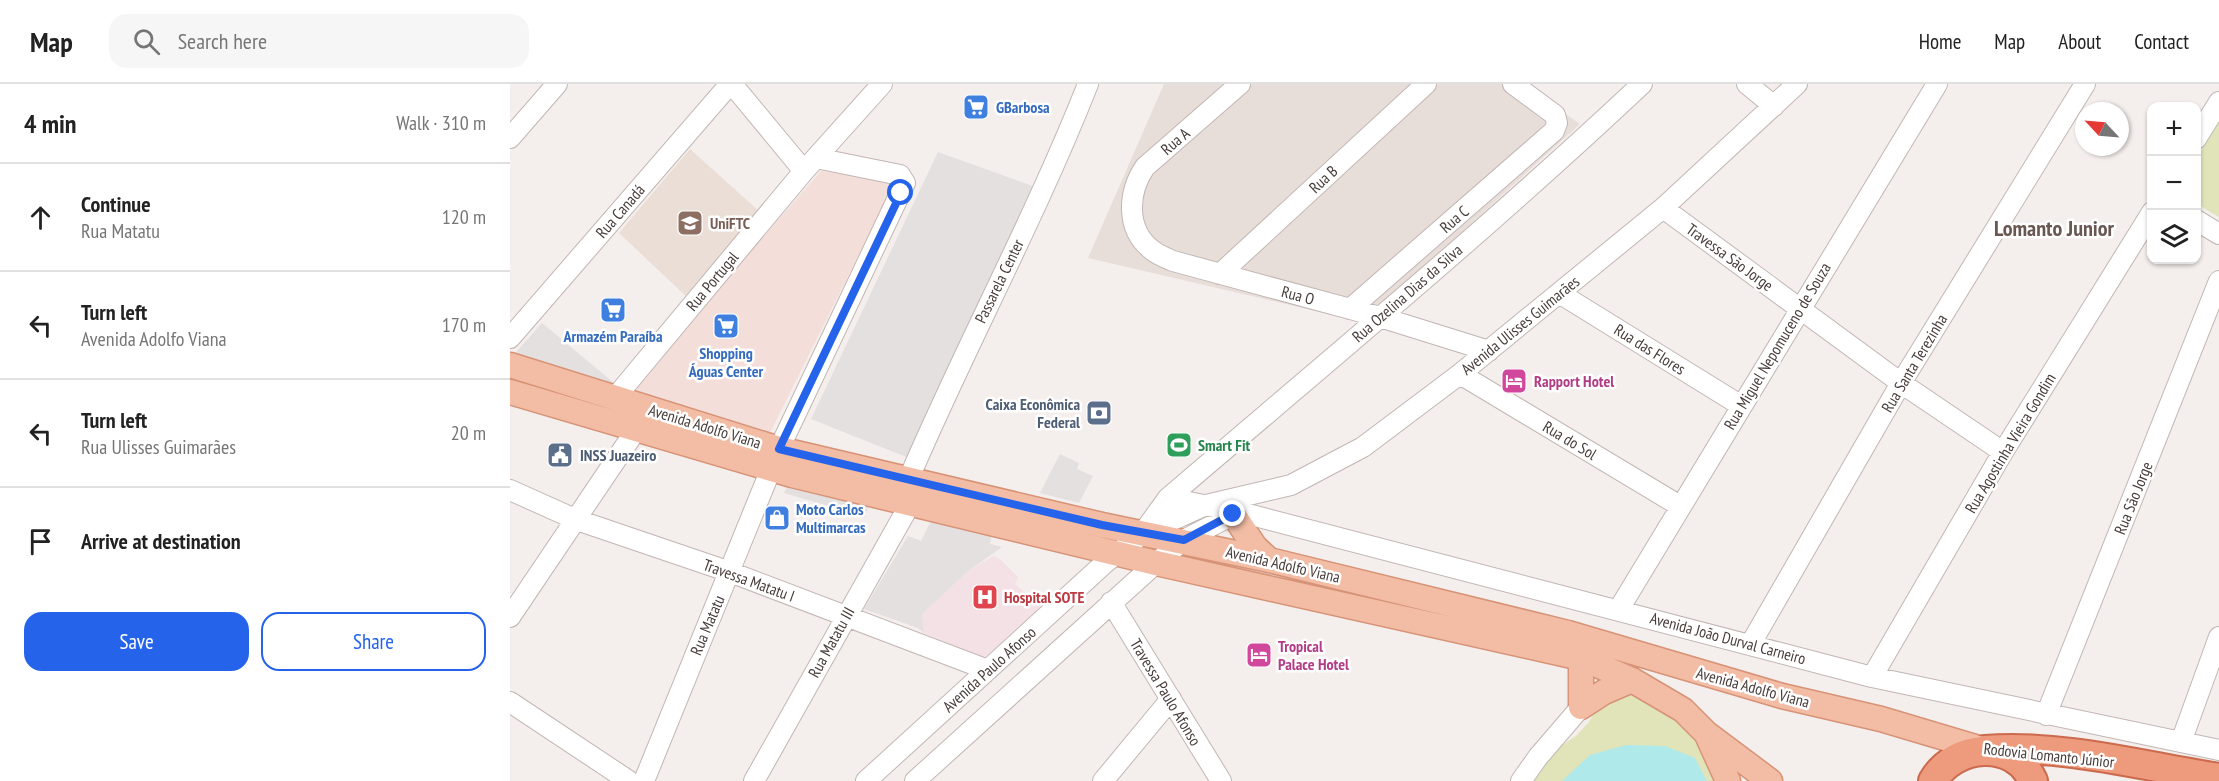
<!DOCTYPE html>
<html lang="en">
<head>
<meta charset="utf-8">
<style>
  body { margin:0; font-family:"PT Sans Narrow",sans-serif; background:#f6f6f6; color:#222 }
  .controls { position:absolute; right:18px; top:18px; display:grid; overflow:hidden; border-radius:12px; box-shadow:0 2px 4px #0004 }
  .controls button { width:54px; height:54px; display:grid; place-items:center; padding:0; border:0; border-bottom:2px solid #e0e0e0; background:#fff; color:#222; font:30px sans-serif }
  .compass { position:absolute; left:1565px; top:18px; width:54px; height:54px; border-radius:50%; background:#fff; box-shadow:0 2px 4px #0004; rotate:296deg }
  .stop { position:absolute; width:18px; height:18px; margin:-14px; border:4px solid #2563eb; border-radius:50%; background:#fff }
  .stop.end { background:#2563eb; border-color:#fff; box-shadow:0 2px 6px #0008 }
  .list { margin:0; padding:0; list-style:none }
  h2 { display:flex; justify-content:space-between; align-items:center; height:78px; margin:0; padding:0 24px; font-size:26px }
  h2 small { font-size:20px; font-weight:400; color:#767676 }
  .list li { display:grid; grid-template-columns:39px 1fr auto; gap:18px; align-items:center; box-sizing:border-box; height:108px; padding:0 24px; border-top:2px solid #e0e0e0 }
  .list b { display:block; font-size:22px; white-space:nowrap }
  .list p { margin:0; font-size:20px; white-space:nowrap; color:#767676 }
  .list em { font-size:20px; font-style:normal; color:#767676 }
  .actions { display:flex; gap:12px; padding:18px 24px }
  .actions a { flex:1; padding:14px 0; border:2px solid #2563eb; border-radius:18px; text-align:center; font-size:21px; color:#2563eb }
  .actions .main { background:#2563eb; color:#fff }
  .icon { flex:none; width:33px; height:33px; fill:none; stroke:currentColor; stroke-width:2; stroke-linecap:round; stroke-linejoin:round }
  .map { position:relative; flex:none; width:1709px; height:697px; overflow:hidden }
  header { display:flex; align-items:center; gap:36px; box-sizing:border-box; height:84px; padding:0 30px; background:#fff; border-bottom:2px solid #e0e0e0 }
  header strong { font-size:28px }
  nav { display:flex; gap:33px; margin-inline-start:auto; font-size:21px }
  .search { width:420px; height:54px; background:#f6f6f6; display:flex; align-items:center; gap:15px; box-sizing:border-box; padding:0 21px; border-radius:18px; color:#767676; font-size:22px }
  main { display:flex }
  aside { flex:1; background:#fff }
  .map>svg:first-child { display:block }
  .residential { fill:#e7deda }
  .commercial { fill:#f3deda }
  .education { fill:#ebded7 }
  .medical { fill:#f3e1e6 }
  .green { fill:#e1e3b9 }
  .parking { fill:#e3e0df }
  .water { fill:#b0e9e9 }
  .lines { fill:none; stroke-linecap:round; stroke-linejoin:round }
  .minor-casing { stroke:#c2b6b2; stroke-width:22 }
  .major-casing { stroke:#d79377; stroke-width:27 }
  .highway-casing { stroke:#cc6a4d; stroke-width:32 }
  .minor { stroke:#fff; stroke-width:20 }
  .major { stroke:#f3bda5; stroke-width:24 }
  .highway { stroke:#ee9a7d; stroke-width:28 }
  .route { stroke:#2563eb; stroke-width:8 }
  .labels { text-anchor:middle; stroke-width:5; stroke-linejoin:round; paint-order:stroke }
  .shop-label { font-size:16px; font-weight:bold; fill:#366cbe; stroke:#fff; text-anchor:start }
  .street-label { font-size:16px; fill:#483d3a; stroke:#fff }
  .education-label { font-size:16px; font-weight:bold; fill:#785e54; stroke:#fff; text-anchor:start }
  .hotel-label { font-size:16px; font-weight:bold; fill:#b23c85; stroke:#fff; text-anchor:start }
  .service-label { font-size:16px; font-weight:bold; fill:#4e5e75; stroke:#fff; text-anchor:end }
  .leisure-label { font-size:16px; font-weight:bold; fill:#27864d; stroke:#fff; text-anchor:start }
  .health-label { font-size:16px; font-weight:bold; fill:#be3a42; stroke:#fff; text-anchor:start }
  .district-label { font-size:22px; font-weight:bold; fill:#695752; stroke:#fff }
</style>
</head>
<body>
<header>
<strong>Map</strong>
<div class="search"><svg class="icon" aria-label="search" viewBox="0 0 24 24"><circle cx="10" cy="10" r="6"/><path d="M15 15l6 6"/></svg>Search here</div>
<nav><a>Home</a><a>Map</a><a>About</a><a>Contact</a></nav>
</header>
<main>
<aside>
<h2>4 min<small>Walk · 310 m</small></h2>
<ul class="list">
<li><svg class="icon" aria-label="ahead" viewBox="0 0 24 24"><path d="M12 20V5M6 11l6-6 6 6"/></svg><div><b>Continue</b><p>Rua Matatu</p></div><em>120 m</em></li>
<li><svg class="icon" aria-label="left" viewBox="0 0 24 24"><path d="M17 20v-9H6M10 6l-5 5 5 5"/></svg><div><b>Turn left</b><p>Avenida Adolfo Viana</p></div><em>170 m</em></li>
<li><svg class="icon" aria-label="left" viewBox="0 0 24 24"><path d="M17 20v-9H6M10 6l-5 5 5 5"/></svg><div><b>Turn left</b><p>Rua Ulisses Guimarães</p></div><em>20 m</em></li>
<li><svg class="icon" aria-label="arrive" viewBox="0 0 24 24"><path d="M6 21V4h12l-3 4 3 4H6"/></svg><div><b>Arrive at destination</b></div></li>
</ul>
<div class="actions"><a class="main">Save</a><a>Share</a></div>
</aside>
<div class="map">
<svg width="1709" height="697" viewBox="0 0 1709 697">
  <rect width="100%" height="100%" fill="#f4eeec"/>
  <path class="residential" d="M654 0H1013L1070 40 853 238 578 174Z"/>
  <path class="commercial" d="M311 87 385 98 257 355 117 309Z"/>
  <path class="education" d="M180 65 251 129 178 214 109 149Z"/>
  <path class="medical" d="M483 472 490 475 508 493 505 500 534 526 473 574 414 549 412 530 457 488Z"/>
  <path class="green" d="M1709 37V133L1687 120V74Z
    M1128 606 1172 636 1219 697H1016L1036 672 1066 652 1079 638 1090 617Z"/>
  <path class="parking" d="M428 68 528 104 399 374 301 335Z
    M32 239 104 299 95 308 0 275Z
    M550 370 569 379 567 385 583 392 569 419 530 409Z
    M280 397 360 416 355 433 274 409Z
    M422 435 482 449 480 460 492 463 457 488 412 530 414 549 408 544 354 525 398 452 411 457Z"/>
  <path class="water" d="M1116 661 1155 662 1185 674 1197 697H1052L1080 671Z"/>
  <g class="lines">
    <g class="minor-casing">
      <path id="minor" d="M222 0 294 87
        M730 0 635 83C618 108 615 145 642 166 648 171 656 174 663 177L870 233 979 267
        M1237 0 1264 22
        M0 54 47 0
        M1686 55 1709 18
        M1153 124 1391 299 1493 368
        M1686 136 1709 150
        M710 190 916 0
        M1049 209 1230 321
        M840 225 1044 47 1047 39 1045 31 1003 0
        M0 254 220 0
        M950 290 1170 422
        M104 315 294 87 372 0
        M269 365 395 99 390 91 306 74
        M399 394C456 261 525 134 578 0
        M0 406 67 436 220 488 478 586
        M658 414 730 428 1362 593 1709 666
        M632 450 658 414C817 278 979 144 1132 0
        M601 518 711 697
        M1109 525 1427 0
        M0 533 126 346
        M1240 561 1391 299 1575 0
        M1362 593 1493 368 1642 128
        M0 618 119 697
        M1536 631 1709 197
        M1671 658 1709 553
        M134 697 261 385
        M244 697 400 420
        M356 697 596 478 632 450 696 421 781 401 853 363 950 290 1153 124 1287 0
        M405 697 646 479 674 456 732 426
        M593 697 661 615
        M1011 697 1028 673 1071 623"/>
    </g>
    <g class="major-casing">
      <path id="major" d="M0 281 269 365 592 441 759 476 1058 549 1272 612 1371 635 1475 666
        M0 308 282 391 646 479 1071 574 1122 596 1173 626 1196 649 1260 697
        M723 430 745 463 759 476
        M1071 574V623
        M1071 623 1094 608 1122 596
        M1197 651 1218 697"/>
    </g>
    <g class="highway-casing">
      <path id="highway" d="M1475 666C1553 660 1633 682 1709 694
        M1423 697C1444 660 1504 654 1523 697"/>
    </g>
    <use href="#minor" class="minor"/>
    <use href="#major" class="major"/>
    <use href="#highway" class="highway"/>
  </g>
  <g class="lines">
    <path class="route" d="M391 109 269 365 592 441 674 456 723 430"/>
  </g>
  <defs>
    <g id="supermarket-square" transform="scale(1.35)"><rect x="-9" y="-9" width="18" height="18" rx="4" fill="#3f7fe0" stroke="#fff"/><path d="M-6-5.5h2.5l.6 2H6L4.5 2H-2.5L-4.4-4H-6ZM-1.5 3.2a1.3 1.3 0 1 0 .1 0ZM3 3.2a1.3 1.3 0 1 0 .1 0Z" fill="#fff"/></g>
    <g id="university-square" transform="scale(1.35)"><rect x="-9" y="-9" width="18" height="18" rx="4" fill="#8d6e63" stroke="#fff"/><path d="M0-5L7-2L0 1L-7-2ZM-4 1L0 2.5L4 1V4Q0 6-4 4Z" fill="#fff"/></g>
    <g id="hotel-square" transform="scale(1.35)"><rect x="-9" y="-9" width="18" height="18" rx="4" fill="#d1479c" stroke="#fff"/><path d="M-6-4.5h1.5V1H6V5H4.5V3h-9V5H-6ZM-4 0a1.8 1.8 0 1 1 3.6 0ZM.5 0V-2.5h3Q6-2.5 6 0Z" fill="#fff"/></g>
    <g id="bank-square" transform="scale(1.35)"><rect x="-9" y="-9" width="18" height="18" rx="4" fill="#5c6f8a" stroke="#fff"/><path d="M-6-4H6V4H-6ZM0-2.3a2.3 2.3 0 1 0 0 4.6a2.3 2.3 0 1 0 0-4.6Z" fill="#fff"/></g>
    <g id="stadium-square" transform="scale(1.35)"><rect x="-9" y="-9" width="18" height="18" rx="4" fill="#2e9e5b" stroke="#fff"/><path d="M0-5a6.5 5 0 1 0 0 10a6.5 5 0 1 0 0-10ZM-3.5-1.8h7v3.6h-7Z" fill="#fff"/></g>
    <g id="civic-square" transform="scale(1.35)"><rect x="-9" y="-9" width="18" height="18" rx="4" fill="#5c6f8a" stroke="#fff"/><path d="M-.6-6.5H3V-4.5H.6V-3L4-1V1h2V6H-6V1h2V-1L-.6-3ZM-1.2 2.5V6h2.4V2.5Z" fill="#fff"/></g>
    <g id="shop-square" transform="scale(1.35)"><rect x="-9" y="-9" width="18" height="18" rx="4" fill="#3f7fe0" stroke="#fff"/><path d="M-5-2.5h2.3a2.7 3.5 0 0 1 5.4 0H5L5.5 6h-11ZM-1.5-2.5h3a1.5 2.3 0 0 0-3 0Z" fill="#fff"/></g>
    <g id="hospital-square" transform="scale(1.35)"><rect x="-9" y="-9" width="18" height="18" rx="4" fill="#e0444e" stroke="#fff"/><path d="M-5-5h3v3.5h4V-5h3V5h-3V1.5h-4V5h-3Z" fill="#fff"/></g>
  </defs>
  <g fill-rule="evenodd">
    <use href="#supermarket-square" x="466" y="23"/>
    <use href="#university-square" x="180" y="139"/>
    <use href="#supermarket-square" x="103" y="226"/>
    <use href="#supermarket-square" x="216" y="242"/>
    <use href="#hotel-square" x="1004" y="297"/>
    <use href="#bank-square" x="589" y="329"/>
    <use href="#stadium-square" x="669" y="361"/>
    <use href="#civic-square" x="50" y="371"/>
    <use href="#shop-square" x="267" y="434"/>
    <use href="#hospital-square" x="475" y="513"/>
    <use href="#hotel-square" x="749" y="571"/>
  </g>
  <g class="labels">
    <g class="shop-label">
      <text x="486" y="29">GBarbosa</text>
      <text x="103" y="258" text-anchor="middle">Armazém Paraíba</text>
      <text x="216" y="275" text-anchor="middle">Shopping<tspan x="216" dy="18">Águas Center</tspan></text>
      <text x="286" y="431">Moto Carlos<tspan x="286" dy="18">Multimarcas</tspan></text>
    </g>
    <g class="street-label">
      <text transform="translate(665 57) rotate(-41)" y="6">Rua A</text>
      <text transform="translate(813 95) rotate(-43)" y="6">Rua B</text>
      <text transform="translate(110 127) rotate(-49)" y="6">Rua Canadá</text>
      <text transform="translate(944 135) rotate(-41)" y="6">Rua C</text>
      <text transform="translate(1220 173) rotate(36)" y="6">Travessa São Jorge</text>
      <text transform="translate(202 197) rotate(-50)" y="6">Rua Portugal</text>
      <text transform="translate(489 197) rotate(-64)" y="6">Passarela Center</text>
      <text transform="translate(897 209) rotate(-41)" y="6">Rua Ozelina Dias da Silva</text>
      <text transform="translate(788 211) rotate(15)" y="6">Rua O</text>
      <text transform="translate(1010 241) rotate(-39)" y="6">Avenida Ulisses Guimarães</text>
      <text transform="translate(1267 262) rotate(-59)" y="6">Rua Miguel Nepomuceno de Souza</text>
      <text transform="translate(1140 265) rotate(32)" y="6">Rua das Flores</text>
      <text transform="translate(1404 279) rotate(-59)" y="6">Rua Santa Terezinha</text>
      <text transform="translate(195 342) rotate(17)" y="6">Avenida Adolfo Viana</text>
      <text transform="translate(1060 356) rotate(31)" y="6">Rua do Sol</text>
      <text transform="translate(1500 359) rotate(-59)" y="6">Rua Agostinha Vieira Gondim</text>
      <text transform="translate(1623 414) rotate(-68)" y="6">Rua São Jorge</text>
      <text transform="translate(773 480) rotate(13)" y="6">Avenida Adolfo Viana</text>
      <text transform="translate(239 496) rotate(20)" y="6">Travessa Matatu I</text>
      <text transform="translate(197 541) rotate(-67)" y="6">Rua Matatu</text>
      <text transform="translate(1218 554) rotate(15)" y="6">Avenida João Durval Carneiro</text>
      <text transform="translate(321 558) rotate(-61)" y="6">Rua Matatu III</text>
      <text transform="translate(479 585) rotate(-42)" y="6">Avenida Paulo Afonso</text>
      <text transform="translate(1243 603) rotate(15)" y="6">Avenida Adolfo Viana</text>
      <text transform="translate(656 608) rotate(59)" y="6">Travessa Paulo Afonso</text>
      <text transform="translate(1539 671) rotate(6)" y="6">Rodovia Lomanto Júnior</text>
    </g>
    <g class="education-label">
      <text x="200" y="145">UniFTC</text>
    </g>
    <g class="hotel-label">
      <text x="1024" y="303">Rapport Hotel</text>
      <text x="768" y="568">Tropical<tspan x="768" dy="18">Palace Hotel</tspan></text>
    </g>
    <g class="service-label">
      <text x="570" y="326">Caixa Econômica<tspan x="570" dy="18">Federal</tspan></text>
      <text x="70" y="377" text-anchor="start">INSS Juazeiro</text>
    </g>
    <g class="leisure-label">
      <text x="688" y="367">Smart Fit</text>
    </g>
    <g class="health-label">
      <text x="494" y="519">Hospital SOTE</text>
    </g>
    <g class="district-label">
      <text x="1544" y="152">Lomanto Junior</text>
    </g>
  </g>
</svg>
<div class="controls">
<button>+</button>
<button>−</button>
<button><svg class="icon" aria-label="layers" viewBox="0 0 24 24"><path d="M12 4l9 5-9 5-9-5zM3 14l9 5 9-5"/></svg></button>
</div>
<svg class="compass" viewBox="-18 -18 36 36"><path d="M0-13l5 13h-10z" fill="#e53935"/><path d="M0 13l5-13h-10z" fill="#767676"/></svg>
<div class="stop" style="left:391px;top:109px"></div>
<div class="stop end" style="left:723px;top:430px"></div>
</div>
</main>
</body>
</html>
